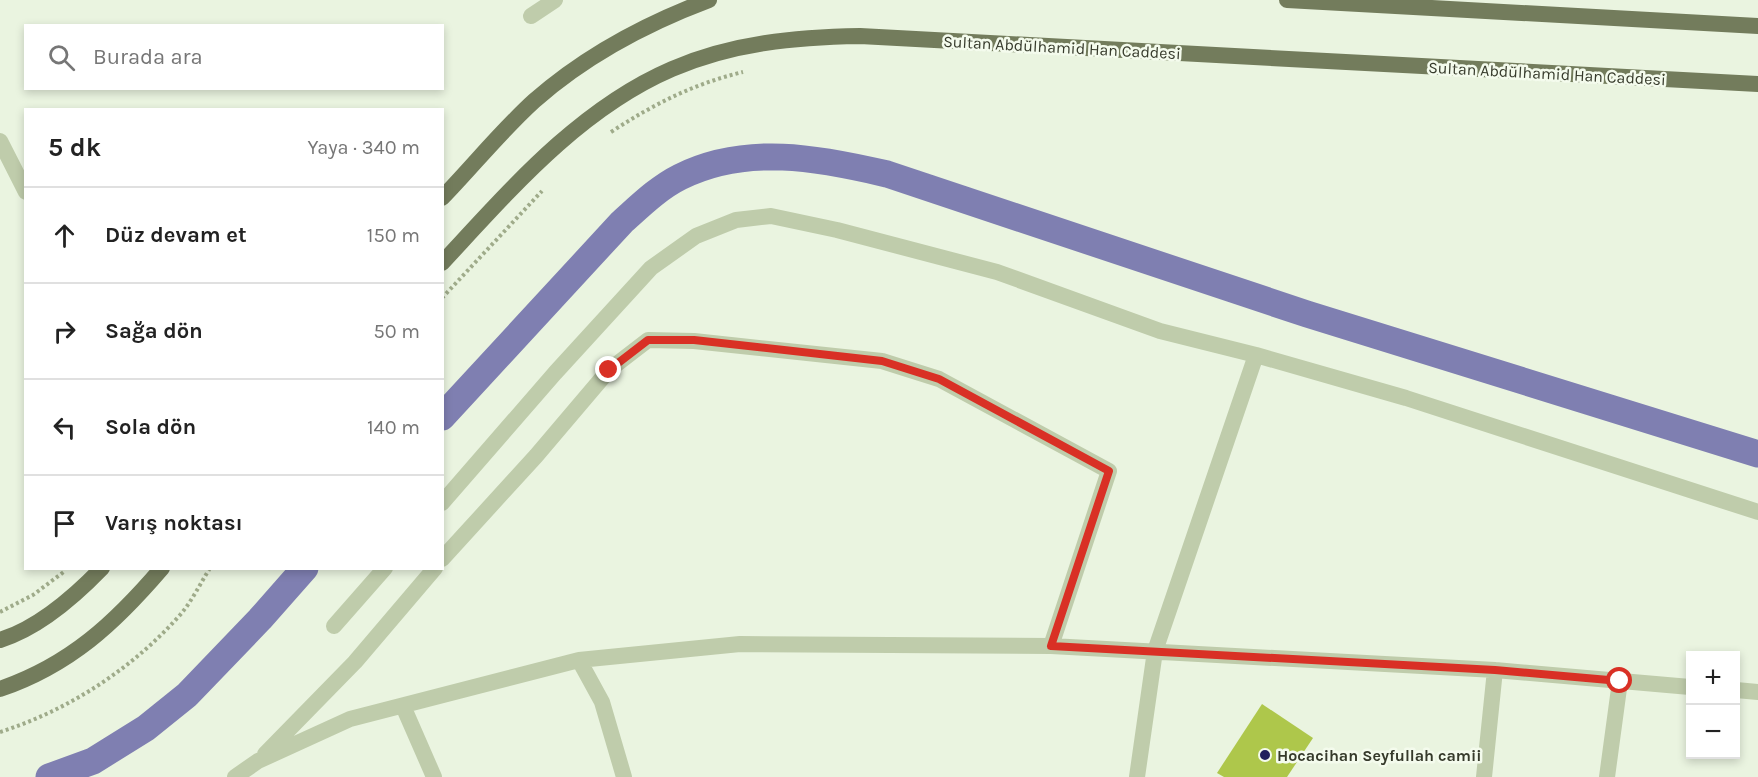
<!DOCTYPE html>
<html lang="tr">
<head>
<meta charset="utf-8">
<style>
  body { margin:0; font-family:Karla,sans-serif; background:#f6f6f6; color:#222 }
  .controls { position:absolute; right:18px; bottom:18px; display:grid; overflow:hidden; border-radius:0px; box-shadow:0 3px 9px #0003 }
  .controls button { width:54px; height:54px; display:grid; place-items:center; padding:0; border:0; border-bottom:2px solid #e0e0e0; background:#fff; color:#222; font:30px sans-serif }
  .stop { position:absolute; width:18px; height:18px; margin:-14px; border:4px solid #d93025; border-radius:50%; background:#fff }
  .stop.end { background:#d93025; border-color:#fff; box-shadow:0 2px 6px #0008 }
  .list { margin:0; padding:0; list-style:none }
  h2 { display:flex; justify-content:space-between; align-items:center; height:78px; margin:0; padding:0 24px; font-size:26px }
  h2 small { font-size:20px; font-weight:400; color:#767676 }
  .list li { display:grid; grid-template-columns:39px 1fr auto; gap:18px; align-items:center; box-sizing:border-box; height:96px; padding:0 24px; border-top:2px solid #e0e0e0 }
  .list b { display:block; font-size:22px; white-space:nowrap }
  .list em { font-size:20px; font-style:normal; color:#767676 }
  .icon { flex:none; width:33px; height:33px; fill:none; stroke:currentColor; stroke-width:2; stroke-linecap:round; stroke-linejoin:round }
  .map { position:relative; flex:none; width:1758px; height:777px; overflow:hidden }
  .search { position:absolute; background:#fff; box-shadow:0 3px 9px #0003; left:24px; top:24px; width:420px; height:66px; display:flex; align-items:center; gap:15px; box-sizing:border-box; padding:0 21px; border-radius:0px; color:#767676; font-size:22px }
  .panel { position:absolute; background:#fff; box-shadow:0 3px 9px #0003; left:24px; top:108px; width:420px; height:462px; border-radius:0px }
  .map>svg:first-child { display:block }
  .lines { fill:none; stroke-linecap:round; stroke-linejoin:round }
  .canal { stroke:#7f7fb1; stroke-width:27 }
  .building { fill:#aec74b }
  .path { stroke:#9fab8a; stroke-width:4; stroke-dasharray:3 3; stroke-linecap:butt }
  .minor { stroke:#bfccab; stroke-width:16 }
  .primary { stroke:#737c5c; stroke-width:16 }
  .route { stroke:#d93025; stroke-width:8 }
  .poi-dot { fill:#201f5d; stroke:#f4fbed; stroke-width:2 }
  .labels { text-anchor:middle; stroke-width:5; stroke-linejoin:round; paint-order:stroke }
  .street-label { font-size:16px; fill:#363a2b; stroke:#f4fbed }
  .poi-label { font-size:16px; font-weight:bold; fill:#363a2b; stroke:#f4fbed; text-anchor:start }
</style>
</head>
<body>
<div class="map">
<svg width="1758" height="777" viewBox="0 0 1758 777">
  <rect width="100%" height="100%" fill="#eaf4e0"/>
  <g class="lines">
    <path class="canal" d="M442 417 622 222C640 206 658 188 680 177 746 144 819 158 887 174L1307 314 1758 454
      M49 777 93 761 146 728 187 695 260 619 305 568"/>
  </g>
  <path class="building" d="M1262 704 1313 738 1287 777H1224L1217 773Z"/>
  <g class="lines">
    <path class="path" d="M611 132C654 104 693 84 743 72
      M442 298 542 191
      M0 612 33 595 65 571
      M0 732C69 710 132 669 180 615 192 601 200 584 210 568"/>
    <path class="minor" d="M531 16 555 0
      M0 141 26 192
      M442 503 555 373 651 268 696 236 736 220 771 216 837 230 997 272 1160 331 1256 355 1406 398 1758 512
      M442 559 536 456 609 370 648 340 694 341 882 361 939 379 1109 471 1051 646
      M334 626 385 568
      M579 660 602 702 624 777
      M1736 690 1758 692
      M403 706 434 777
      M265 754 355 662 435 568
      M235 777 258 761 350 719 579 660 740 644 1051 646 1495 670 1690 687
      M1137 777 1155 651 1256 355
      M1484 777 1495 670
      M1607 777 1620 681"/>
    <path class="primary" d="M1287 0 1758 26
      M442 198C473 166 501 131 534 101 585 56 645 24 709 0
      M442 263C510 190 579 109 672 69 732 43 796 37 860 36L1758 84
      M0 640C39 628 74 597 102 568
      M0 689C70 665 115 623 162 568"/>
  </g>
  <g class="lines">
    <path class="route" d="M609 370 648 340H694L882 361 939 379 1109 471 1051 646 1495 670 1620 681"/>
  </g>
  <circle class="poi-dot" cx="1265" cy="755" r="6"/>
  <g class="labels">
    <g class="street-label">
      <text transform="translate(1062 47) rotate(3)" y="6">Sultan Abdülhamid Han Caddesi</text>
      <text transform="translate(1547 73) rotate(3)" y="6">Sultan Abdülhamid Han Caddesi</text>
    </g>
    <g class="poi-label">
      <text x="1277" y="761">Hocacihan Seyfullah camii</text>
    </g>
  </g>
</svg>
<div class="controls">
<button>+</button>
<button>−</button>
</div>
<div class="stop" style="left:1620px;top:681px"></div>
<div class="stop end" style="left:609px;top:370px"></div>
<div class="search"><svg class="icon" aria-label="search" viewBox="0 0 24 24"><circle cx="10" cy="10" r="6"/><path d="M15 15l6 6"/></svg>Burada ara</div>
<section class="panel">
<h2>5 dk<small>Yaya · 340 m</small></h2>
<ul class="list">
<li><svg class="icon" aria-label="ahead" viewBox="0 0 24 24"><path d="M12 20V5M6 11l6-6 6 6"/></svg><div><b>Düz devam et</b></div><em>150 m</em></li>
<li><svg class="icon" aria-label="right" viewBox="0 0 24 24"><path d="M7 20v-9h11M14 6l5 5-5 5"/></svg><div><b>Sağa dön</b></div><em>50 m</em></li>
<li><svg class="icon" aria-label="left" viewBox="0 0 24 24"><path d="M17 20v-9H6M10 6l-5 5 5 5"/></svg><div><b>Sola dön</b></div><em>140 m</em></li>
<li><svg class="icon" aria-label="arrive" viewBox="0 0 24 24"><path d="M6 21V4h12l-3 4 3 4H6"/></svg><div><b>Varış noktası</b></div></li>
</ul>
</section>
</div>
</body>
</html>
